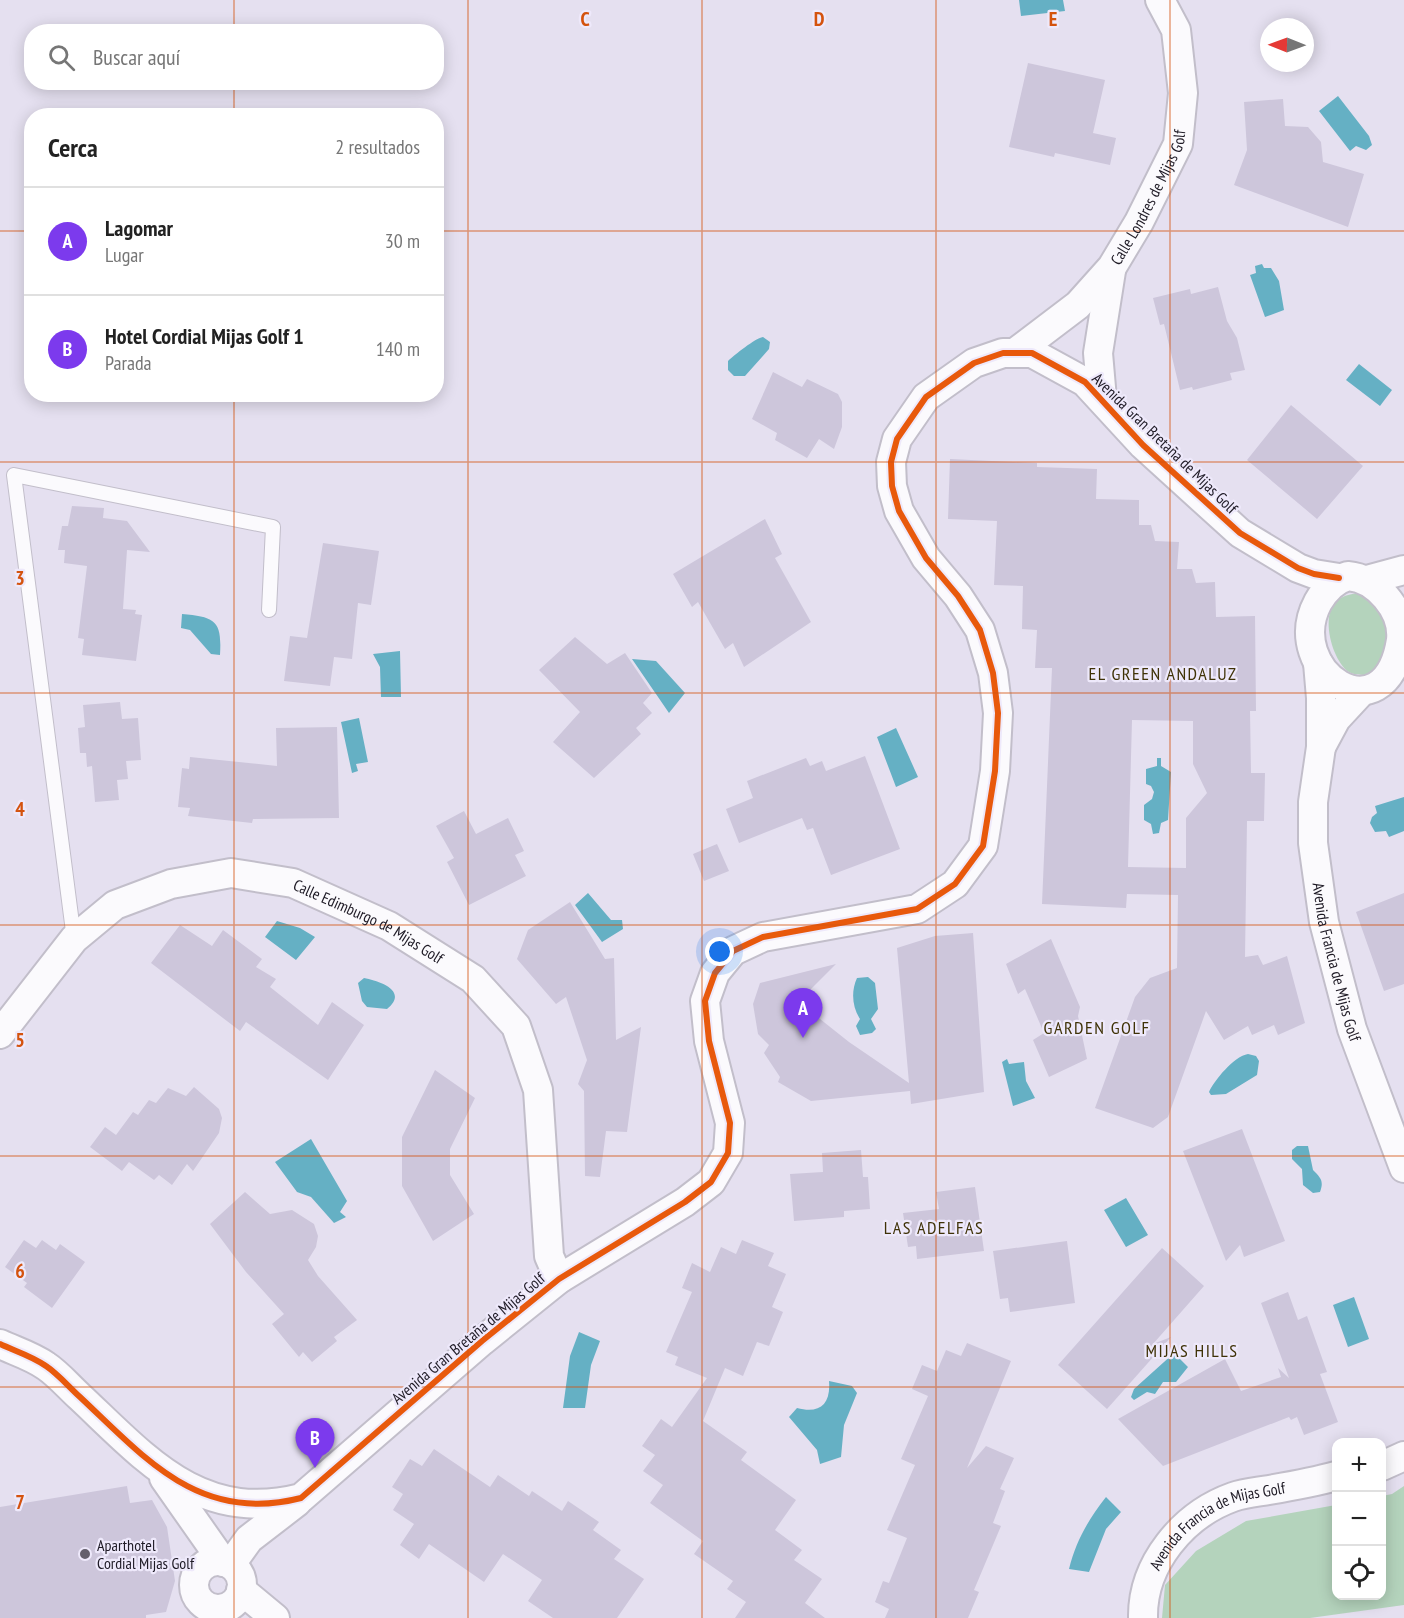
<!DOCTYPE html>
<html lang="es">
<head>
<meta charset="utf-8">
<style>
  body { margin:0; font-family:"PT Sans Narrow",sans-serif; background:#f6f6f6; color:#222 }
  .controls { position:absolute; right:18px; bottom:18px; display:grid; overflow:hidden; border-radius:12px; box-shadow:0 3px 15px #0003 }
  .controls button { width:54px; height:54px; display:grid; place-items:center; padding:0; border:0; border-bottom:2px solid #e0e0e0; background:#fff; color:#222; font:30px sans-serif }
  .compass { position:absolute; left:1260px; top:18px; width:54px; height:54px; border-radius:50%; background:#fff; box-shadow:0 3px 15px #0003; rotate:271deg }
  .you { position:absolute; left:720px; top:952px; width:21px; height:21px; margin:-15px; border:4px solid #fff; border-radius:50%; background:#1a73e8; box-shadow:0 0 0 9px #1a73e833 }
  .badge { display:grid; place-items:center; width:39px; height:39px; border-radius:50%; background:#7c3aed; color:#fff; font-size:20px; font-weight:700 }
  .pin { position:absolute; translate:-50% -50px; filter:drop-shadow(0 2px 3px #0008) }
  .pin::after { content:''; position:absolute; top:32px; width:21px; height:18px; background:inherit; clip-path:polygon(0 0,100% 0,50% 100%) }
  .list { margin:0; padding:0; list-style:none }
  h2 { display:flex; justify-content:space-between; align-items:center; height:78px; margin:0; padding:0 24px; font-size:26px }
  h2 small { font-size:20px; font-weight:400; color:#767676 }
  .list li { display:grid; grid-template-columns:39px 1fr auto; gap:18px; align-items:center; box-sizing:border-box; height:108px; padding:0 24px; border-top:2px solid #e0e0e0 }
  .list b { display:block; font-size:22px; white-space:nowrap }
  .list p { margin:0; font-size:20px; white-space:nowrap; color:#767676 }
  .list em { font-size:20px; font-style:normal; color:#767676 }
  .icon { flex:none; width:33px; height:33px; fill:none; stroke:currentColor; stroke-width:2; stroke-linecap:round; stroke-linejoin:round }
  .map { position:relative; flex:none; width:1404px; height:1618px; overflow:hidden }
  .search { position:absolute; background:#fff; box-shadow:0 3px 15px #0003; left:24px; top:24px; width:420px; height:66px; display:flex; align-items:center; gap:15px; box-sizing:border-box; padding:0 21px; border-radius:24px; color:#767676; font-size:22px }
  .panel { position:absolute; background:#fff; box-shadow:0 3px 15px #0003; left:24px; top:108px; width:420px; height:294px; border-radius:24px }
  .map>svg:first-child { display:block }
  .green { fill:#b4d3bc }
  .water { fill:#65b0c4 }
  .building { fill:#cdc6db; fill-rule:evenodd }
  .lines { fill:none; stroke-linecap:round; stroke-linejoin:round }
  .service-casing { stroke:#c2beca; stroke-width:16 }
  .minor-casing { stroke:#c2beca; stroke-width:32 }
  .service { stroke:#fbfafd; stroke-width:14 }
  .minor { stroke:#fbfafd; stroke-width:28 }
  .cycleway-casing { stroke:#eee9fb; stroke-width:10 }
  .cycleway { stroke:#e8590c; stroke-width:6 }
  .grid { fill:none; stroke:#d4530e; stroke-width:1.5; stroke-opacity:0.55 }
  .poi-dot { fill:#645f6c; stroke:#eee9fb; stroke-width:2 }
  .labels { text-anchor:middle; stroke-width:4.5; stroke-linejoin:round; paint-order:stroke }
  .street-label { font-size:16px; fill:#1e1a25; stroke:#eee9fb }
  .poi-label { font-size:16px; fill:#1e1a25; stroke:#eee9fb; text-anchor:start }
  .neighbourhood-label { font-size:18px; letter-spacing:1.5px; fill:#3f3207; stroke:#eee9fb }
  .grid-label { font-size:20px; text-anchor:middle; font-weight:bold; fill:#d4530e; stroke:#eee9fb; stroke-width:4.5; stroke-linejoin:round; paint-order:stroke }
</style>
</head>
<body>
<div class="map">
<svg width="1404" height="1618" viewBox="0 0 1404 1618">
  <rect width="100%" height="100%" fill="#e5e0f0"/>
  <path class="green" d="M1360 593 1370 596C1387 624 1399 651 1368 675 1362 675 1354 675 1349 672 1332 661 1319 613 1338 600 1344 595 1352 594 1360 593Z
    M1404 1486V1605L1310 1618H1162L1165 1585 1196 1551 1246 1521 1336 1505V1596H1382V1496L1392 1494Z"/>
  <path class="water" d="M1019 0H1063L1065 11 1021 16Z
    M1338 96 1369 136 1372 145 1366 150 1356 146 1350 151 1319 111Z
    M1262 264 1264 268H1271L1279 281 1284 310 1265 317 1250 275 1256 273 1255 266Z
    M763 337 770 342 769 349 745 376H734L728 370V361C736 354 754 339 763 337Z
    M1359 364 1392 390 1380 406 1346 380Z
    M182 614C216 617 222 621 220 655L211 654 190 630 181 628Z
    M400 651 401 697H381L380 667 373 654Z
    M632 659 656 661 685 693 669 713Z
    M359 718 368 762 356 764 358 771 352 773 341 722Z
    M896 728 918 777 896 787 877 737Z
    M1157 758H1161V766L1171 772 1168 820 1161 823 1159 833 1153 834 1151 824 1144 820V805L1152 799 1154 792 1151 786 1146 784V769L1157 766Z
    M1404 797V831L1389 837 1386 831 1375 832 1370 823 1372 817 1377 813 1375 806Z
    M588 893 611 920H622L623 929 602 942 575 905Z
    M277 921 300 928 315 937 296 960 265 937Z
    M868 977 875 983 878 1009 871 1019 876 1029 872 1033 860 1035 856 1026 860 1019C852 1007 851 991 857 978Z
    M364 978C380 981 409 991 387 1009L367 1007 362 1001 358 983Z
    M1248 1054 1256 1056 1259 1061 1257 1075 1226 1094 1211 1095 1209 1092C1214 1081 1234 1056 1248 1054Z
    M1007 1059 1009 1064 1024 1062 1026 1081 1035 1098 1013 1106 1002 1062Z
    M311 1139 347 1201 340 1212 346 1217 334 1223 311 1197 297 1192 275 1162Z
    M1297 1146H1308L1313 1170C1321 1178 1324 1181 1320 1192L1313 1193 1303 1185 1302 1169 1292 1159V1150Z
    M1126 1198 1148 1235 1126 1247 1104 1210Z
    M1354 1297 1369 1339 1348 1347 1333 1305Z
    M579 1332 600 1341 591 1365 585 1408H563L570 1356Z
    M1174 1353 1188 1367 1176 1382H1163L1155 1394 1147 1392 1134 1400 1131 1397 1134 1389Z
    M829 1381 852 1386 857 1393 844 1425 841 1457 820 1464 817 1450 789 1417 797 1408C819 1414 831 1405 829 1381Z
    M1106 1497 1121 1512 1106 1529 1089 1572 1069 1569C1076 1541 1088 1520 1106 1497Z"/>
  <path class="building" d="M1028 63 1105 80 1093 133 1116 138 1110 165 1055 153 1054 157 1009 147Z
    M1283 99 1285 126 1308 127 1321 142 1323 162 1364 174 1348 227 1234 185 1247 150 1244 102Z
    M1218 287 1227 321 1237 338 1245 370 1230 373 1232 380 1193 390 1192 387 1180 390 1164 324 1160 325 1153 298 1190 289 1191 294Z
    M773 372 802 387 807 379 838 394 842 402V427L834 449 819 439 807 458 775 440 777 433 752 419Z
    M1291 405 1363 466 1317 519 1247 460Z
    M950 459 1037 463V467L1097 469 1096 499 1139 500V525H1151L1155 541 1179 542 1177 569H1192L1196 583 1215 582 1216 617 1255 616 1256 711H1250L1251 773H1265L1264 821H1247L1245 957 1258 955 1263 965 1287 956 1305 1023 1278 1035 1274 1025 1252 1035 1248 1026 1224 1040 1206 1011 1168 1117 1153 1128 1095 1108 1135 997 1150 978 1177 968 1178 895 1127 894 1126 908 1042 904 1052 668H1035L1037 630 1022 629 1023 586 994 585 997 521 948 519ZM1132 720 1193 721V764L1207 793 1186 818V868L1128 867Z
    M72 506 104 508 103 518 127 521 150 552 127 550 123 609 136 610 135 614 142 615 136 661 82 655 84 639 78 638 87 566 64 563 65 550H58L62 526H68Z
    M765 519 782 554 775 558 811 622 744 667 733 643 725 649 698 602 692 607 673 574Z
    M323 543 379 551 371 605 358 603 352 659 334 657 330 686 284 681 290 636 307 638Z
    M575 637 607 664 625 653 652 693 643 703 652 713 636 728 641 734 594 778 553 742 580 712 539 670Z
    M120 702 122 719 138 718 141 760 126 761 128 779 117 780 119 800 95 802 92 766 87 767 86 753H80L78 728 85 727 83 705Z
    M337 727 339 818 253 819 252 823 188 816 190 808 178 807 182 768 189 769 190 757 277 766 276 728Z
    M865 756 900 849 831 875 813 828 807 830 802 818 739 843 726 809 753 798 747 781 806 758 810 766 822 761 826 771Z
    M464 811 476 834 508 818 524 851 515 855 526 876 469 905 447 862 454 858 436 826Z
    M717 844 729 871 704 881 693 854Z
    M1404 893V984L1384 991 1356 912Z
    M570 902 605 959 614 958 616 1040 641 1027 627 1132 606 1131 600 1177 585 1176 584 1091 578 1084 587 1060 566 997 556 1004 517 959 528 930Z
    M180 925 212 946 223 930 262 959 256 967 276 979 270 987 318 1025 332 1002 364 1025 328 1080 246 1022 240 1031 151 963Z
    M973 933 984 1092 911 1104 910 1091 811 1101 778 1082 780 1077 764 1053 769 1045 758 1034 753 1004 760 983 836 964 810 990 815 1015 849 1042 909 1083 897 948 935 936Z
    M1051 939 1080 1007 1078 1016 1087 1059 1049 1077 1033 1040 1044 1033 1025 989 1018 994 1006 964Z
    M435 1070 475 1098 450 1149V1175L474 1214 433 1241 402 1186V1137Z
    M194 1087 219 1109 222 1118 219 1133 193 1171 187 1164 172 1185 159 1175 154 1180 129 1162 122 1171 90 1147 105 1127 116 1135 133 1112 138 1115 149 1100 156 1103 168 1088 186 1096Z
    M1242 1129 1285 1241 1244 1257 1240 1245 1226 1261 1183 1151Z
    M861 1150 863 1177H868L870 1209 844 1211V1217L794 1221 790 1174 823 1172 822 1153Z
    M975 1187 984 1251 917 1259 916 1246 908 1247 903 1213 939 1209 936 1192Z
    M245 1192 270 1214 292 1210 314 1224 318 1236 316 1247 308 1260 318 1276 357 1320 334 1337 337 1341 312 1362 303 1352 299 1357 272 1324 284 1314 246 1272 210 1224Z
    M24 1240 36 1248 42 1240 56 1250 60 1244 85 1262 52 1308 24 1287 27 1283 5 1267Z
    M742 1240 774 1253 768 1266 786 1274 772 1307 783 1312 769 1346 757 1342 743 1376 725 1368 703 1421 747 1452 741 1460 796 1500 775 1530 802 1550 794 1560 822 1579 805 1603 825 1618H735L746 1602 727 1589 733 1581 694 1554 703 1541 650 1503 663 1485 643 1471 655 1455 642 1446 661 1419 672 1427 707 1378 675 1365 678 1357 666 1352 692 1292 682 1288 692 1263 710 1272 721 1247 736 1254Z
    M1067 1241 1075 1303 1010 1312 1008 1298 1000 1299 993 1251Z
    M1162 1248 1204 1286 1153 1344 1171 1337 1107 1409 1058 1365Z
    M1288 1292 1298 1320 1307 1316 1327 1372 1320 1374 1338 1422 1304 1435 1297 1417 1291 1420 1289 1417 1163 1466 1118 1419 1225 1359 1241 1391 1281 1377 1278 1368 1289 1378 1261 1303Z
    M967 1343 1011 1361 967 1468 986 1446 1014 1458 1000 1489 1005 1491 993 1523 1001 1526 974 1590 979 1592 968 1618H885L889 1609 875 1602 883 1581 889 1583 907 1538 887 1530 915 1465 901 1459 928 1396 912 1389 922 1365 937 1371 946 1350 961 1356Z
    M434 1449 490 1487 498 1475 529 1496 532 1491 562 1511 568 1501 599 1522 593 1530 621 1550 614 1559 644 1579 617 1618H553L528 1601 542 1580 503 1554 484 1582 429 1544 419 1559 400 1545 414 1524 393 1510 403 1494 392 1487 410 1459 422 1466Z
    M127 1486 130 1503 152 1500 167 1527 175 1581 166 1612 146 1615V1618H0V1507Z"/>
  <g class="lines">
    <g class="service-casing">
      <path id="service" d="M74 939 14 475 273 527 269 610"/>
    </g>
    <g class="minor-casing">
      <g id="minor">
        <path id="s1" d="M1016 352 1078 305 1112 267 1139 222 1178 144 1183 93 1176 30 1160 0"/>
        <path d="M1102 399 1098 353 1111 271"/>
        <path d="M1348 576C1376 578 1404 610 1401 640 1385 741 1281 671 1318 602 1325 590 1334 580 1348 576Z"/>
        <path d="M1367 580 1404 570"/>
        <path d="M1318 663 1321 698V747L1336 719 1361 692"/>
        <path id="s2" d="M1321 747 1313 802V843L1324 922 1352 1029 1404 1168"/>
        <path id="s3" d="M0 1034 74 939 115 905 171 884 231 873 293 883 389 926 473 979 516 1026 538 1090 549 1256 559 1279"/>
        <path d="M0 1344C15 1351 32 1356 46 1366 58 1374 69 1387 80 1397 146 1459 200 1524 301 1498L482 1341 559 1279 685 1202 711 1182 728 1153 730 1123 709 1041 705 1001 715 973 733 951 763 937 917 909 955 884 983 846 995 771 998 713 993 673 980 630 958 596 926 558 899 511 892 486 891 462 897 439 926 397 974 363 1003 353H1032L1085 382 1143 445 1240 533 1298 568 1314 574 1339 578"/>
        <path d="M1382 1466 1404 1456"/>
        <path d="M164 1478 223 1562"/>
        <circle cx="218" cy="1585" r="24"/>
        <path d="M231 1564 249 1539 297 1502"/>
        <path d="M241 1590 275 1618"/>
        <path id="s4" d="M1143 1618C1142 1564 1183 1515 1233 1497 1244 1493 1257 1492 1269 1490 1292 1486 1314 1482 1336 1476"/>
      </g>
    </g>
    <use href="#service" class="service"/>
    <use href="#minor" class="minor"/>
    <g class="cycleway-casing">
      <path id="cycleway" d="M0 1344C15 1351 32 1356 46 1366 58 1374 69 1387 80 1397 146 1459 200 1524 301 1498L482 1341 559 1279 685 1202 711 1182 728 1153 730 1123 709 1041 705 1001 715 973 733 951 763 937 917 909 955 884 983 846 995 771 998 713 993 673 980 630 958 596 926 558 899 511 892 486 891 462 897 439 926 397 974 363 1003 353H1032L1085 382 1143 445 1240 533 1298 568 1314 574 1339 578"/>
    </g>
    <use href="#cycleway" class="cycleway"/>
  </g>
  <path class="grid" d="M234 0V32M468 0V1618M702 0V1618M936 0V1618M1170 0V1618M234 82V116M0 231H32M436 231H1404M234 394V1618M0 462H1404M0 693H1404M0 925H1404M0 1156H1404M0 1387H1404"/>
  <circle class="poi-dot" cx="85" cy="1554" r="6"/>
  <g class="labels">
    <g class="street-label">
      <text dy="6" stroke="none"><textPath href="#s1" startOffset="208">Calle Londres de Mijas Golf</textPath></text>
      <text transform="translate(1165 443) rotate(44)" y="6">Avenida Gran Bretaña de Mijas Golf</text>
      <text dy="6" stroke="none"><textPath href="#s3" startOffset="442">Calle Edimburgo de Mijas Golf</textPath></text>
      <text dy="6" stroke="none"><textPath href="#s2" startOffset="218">Avenida Francia de Mijas Golf</textPath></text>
      <text transform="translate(468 1338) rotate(-40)" y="6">Avenida Gran Bretaña de Mijas Golf</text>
      <text dy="6" stroke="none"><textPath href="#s4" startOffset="132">Avenida Francia de Mijas Golf</textPath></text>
    </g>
    <g class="poi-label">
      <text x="97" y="1551">Aparthotel<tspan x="97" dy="18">Cordial Mijas Golf</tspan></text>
    </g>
    <g class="neighbourhood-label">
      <text x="1163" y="680">EL GREEN ANDALUZ</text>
      <text x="1097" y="1034">GARDEN GOLF</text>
      <text x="934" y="1234">LAS ADELFAS</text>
      <text x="1192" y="1357">MIJAS HILLS</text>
    </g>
  </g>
  <g class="grid-label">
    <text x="585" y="26">C</text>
    <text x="819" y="26">D</text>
    <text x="1053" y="26">E</text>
    <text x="20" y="585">3</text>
    <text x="20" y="816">4</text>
    <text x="20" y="1047">5</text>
    <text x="20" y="1278">6</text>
    <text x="20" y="1509">7</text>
  </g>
</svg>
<div class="controls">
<button>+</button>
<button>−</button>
<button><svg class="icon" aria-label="locate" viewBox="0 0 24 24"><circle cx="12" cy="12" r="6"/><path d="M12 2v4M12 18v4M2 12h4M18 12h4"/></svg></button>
</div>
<svg class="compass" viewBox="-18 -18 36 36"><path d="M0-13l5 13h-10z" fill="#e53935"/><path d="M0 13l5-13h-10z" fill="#767676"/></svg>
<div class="you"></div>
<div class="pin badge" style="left:803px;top:1038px">A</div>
<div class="pin badge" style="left:315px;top:1468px">B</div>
<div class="search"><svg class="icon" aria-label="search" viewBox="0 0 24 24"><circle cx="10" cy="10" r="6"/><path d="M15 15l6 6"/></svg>Buscar aquí</div>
<section class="panel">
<h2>Cerca<small>2 resultados</small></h2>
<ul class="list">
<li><span class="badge">A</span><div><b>Lagomar</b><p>Lugar</p></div><em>30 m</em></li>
<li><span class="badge">B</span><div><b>Hotel Cordial Mijas Golf 1</b><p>Parada</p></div><em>140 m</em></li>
</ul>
</section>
</div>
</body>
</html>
